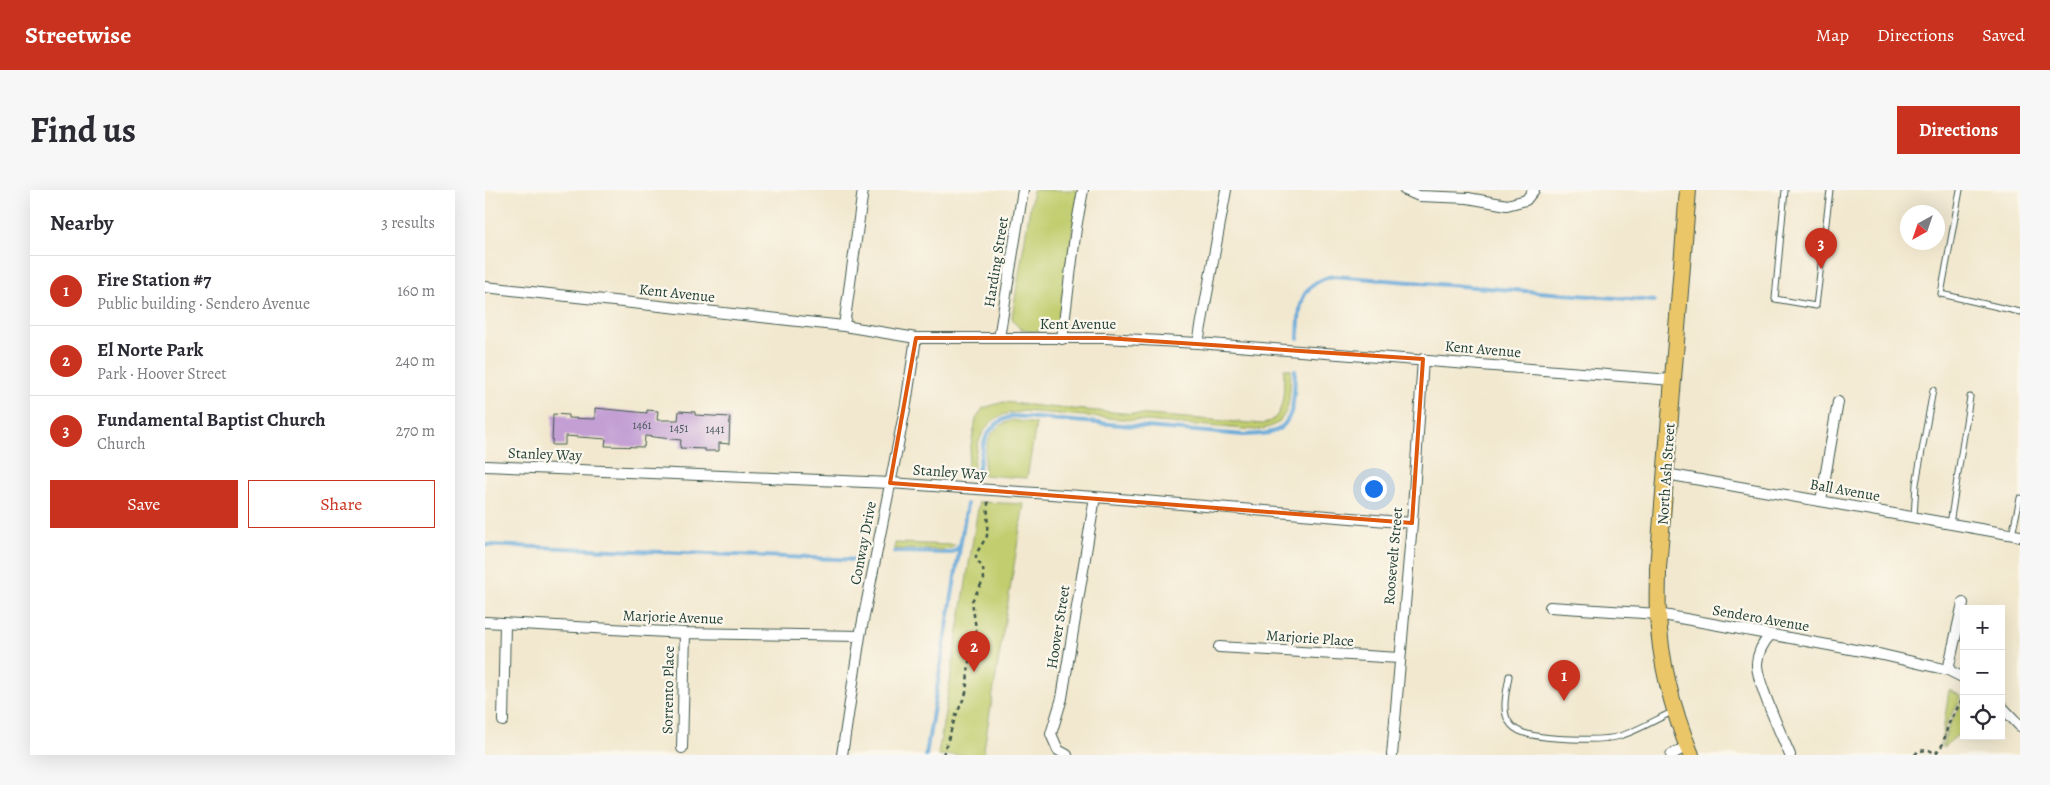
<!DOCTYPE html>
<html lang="en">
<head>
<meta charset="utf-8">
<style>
  body { margin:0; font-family:Alegreya,serif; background:#f7f7f7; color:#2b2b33 }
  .controls { position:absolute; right:15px; bottom:15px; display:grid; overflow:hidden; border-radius:0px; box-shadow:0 5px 20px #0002 }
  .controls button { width:45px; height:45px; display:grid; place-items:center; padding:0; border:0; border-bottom:1px solid #e1e1e2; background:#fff; color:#2b2b33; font:25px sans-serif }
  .compass { position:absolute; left:1415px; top:15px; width:45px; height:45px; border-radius:50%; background:#fff; box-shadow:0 5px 20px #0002; rotate:220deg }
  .you { position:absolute; left:888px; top:298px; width:18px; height:18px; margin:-12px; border:4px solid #fff; border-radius:50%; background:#1a73e8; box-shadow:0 0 0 8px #1a73e833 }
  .badge { display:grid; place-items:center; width:32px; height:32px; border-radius:50%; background:#c8321e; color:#fff; font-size:16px; font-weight:700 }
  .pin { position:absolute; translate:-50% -41px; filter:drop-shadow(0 1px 2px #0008) }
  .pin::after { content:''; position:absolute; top:26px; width:18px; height:15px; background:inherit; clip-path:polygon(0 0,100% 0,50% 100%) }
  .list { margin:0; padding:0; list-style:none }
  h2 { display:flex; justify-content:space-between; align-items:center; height:65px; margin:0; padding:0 20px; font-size:21px }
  h2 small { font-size:16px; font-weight:400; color:#7c7c81 }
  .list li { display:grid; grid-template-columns:32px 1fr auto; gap:15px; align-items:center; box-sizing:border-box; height:70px; padding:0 20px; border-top:1px solid #e1e1e2 }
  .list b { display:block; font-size:19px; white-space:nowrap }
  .list p { margin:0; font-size:16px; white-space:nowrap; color:#7c7c81 }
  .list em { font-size:16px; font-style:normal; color:#7c7c81 }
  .actions { display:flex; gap:10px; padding:15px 20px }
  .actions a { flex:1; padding:11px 0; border:1px solid #c8321e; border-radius:0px; text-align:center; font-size:18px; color:#c8321e }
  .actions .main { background:#c8321e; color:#fff }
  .icon { flex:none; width:28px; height:28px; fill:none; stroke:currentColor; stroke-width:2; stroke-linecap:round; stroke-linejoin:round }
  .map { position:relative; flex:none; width:1535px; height:565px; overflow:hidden; border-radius:0px }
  header { display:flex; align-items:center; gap:30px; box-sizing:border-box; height:70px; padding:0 25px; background:#c8321e; color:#fff }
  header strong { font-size:24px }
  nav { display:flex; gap:28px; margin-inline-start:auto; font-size:18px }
  .intro { display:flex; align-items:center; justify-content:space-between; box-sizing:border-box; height:120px; padding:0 30px }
  h1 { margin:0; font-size:35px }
  .button { padding:12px 22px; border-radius:0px; background:#c8321e; color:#fff; font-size:18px; font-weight:700 }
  main { display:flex; gap:30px; padding:0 30px }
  aside { flex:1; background:#fff; border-radius:0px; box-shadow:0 5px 20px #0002 }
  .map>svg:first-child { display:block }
  .green { fill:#c1cd6e; stroke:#708551 }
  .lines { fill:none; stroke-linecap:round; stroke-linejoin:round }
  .stream { stroke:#65a8d9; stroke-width:4 }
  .building { fill:#c39fd4 }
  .service-casing { stroke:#3f574b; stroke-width:7 }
  .minor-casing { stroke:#3f574b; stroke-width:12 }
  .primary-casing { stroke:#3f574b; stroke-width:18 }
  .path { stroke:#3f574b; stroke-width:2.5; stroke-dasharray:4 4; stroke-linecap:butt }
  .service { stroke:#fff; stroke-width:5 }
  .minor { stroke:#fff; stroke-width:10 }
  .primary { stroke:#ebc669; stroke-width:16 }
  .marked { fill:none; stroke:#de580e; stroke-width:4; stroke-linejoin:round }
  .labels { text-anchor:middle; stroke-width:4.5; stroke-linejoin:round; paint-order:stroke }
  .number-label { font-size:12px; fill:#48565c }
  .street-label { font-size:15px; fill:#1f3d34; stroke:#fbf7ec }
</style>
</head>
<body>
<header>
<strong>Streetwise</strong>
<nav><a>Map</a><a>Directions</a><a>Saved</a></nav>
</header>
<div class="intro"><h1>Find us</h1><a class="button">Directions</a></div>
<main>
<aside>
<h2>Nearby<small>3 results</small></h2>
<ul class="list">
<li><span class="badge">1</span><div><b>Fire Station #7</b><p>Public building · Sendero Avenue</p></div><em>160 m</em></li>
<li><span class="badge">2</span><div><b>El Norte Park</b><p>Park · Hoover Street</p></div><em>240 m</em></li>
<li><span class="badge">3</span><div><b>Fundamental Baptist Church</b><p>Church</p></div><em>270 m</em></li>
</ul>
<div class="actions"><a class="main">Save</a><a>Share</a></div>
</aside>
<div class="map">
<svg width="1535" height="565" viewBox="0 0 1535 565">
  <rect width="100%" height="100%" fill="#fbf7ec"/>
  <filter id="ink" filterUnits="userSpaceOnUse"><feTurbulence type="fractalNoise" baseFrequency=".02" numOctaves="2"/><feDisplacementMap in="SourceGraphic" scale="10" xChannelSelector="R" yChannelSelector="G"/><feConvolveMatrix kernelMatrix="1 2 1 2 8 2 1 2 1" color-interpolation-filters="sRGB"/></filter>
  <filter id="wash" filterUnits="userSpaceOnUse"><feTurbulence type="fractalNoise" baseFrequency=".0096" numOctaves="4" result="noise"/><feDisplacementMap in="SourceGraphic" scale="20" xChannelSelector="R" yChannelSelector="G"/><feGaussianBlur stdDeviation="1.12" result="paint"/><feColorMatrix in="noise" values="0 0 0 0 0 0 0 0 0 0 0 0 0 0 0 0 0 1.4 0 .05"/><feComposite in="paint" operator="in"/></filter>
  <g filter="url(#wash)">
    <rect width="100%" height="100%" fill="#f2e8cf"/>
    <path class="green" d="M548 0H594L574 128 567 138C553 144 532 144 527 127Z
      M799 179H806C804 208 808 237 771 240L538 221C532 223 525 222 518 225 496 233 491 257 488 278L481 282 491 229 498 218 519 212 562 217 778 234C802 229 798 199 799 179Z
      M528 230 551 234 542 288 498 285C501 259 499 239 528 230Z
      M494 312 539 314 498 565H453Z
      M410 353 470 355 465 359 458 360 409 359Z
      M1464 500 1476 506 1475 511 1462 533 1456 555Z
      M1479 510V540L1457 558 1464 535Z"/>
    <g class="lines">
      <path class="stream" d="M813 148C815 117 812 95 848 86L1169 111
        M493 282C498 254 498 236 527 226L759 245C768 244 778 245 787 242 812 235 809 200 810 180
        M0 355 375 370
        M409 362 466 363 472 359 475 354
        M441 565 482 314"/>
    </g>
    <g id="blocks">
      <path class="building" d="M110 218 162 223V220L173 221 172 230H193L194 221 210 222V225L245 227 244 254 234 253V261H220V259L195 258 196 250 160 246 159 257 120 256 121 249 80 246V255H67L68 224 83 225V228L110 229Z"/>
    </g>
  </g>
  <g filter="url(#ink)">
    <use href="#blocks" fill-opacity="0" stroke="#3f574b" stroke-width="1"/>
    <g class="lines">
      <g class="service-casing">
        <path id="service" d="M1300 0 1290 109 1331 116 1345 0
          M1475 0 1456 104 1535 122
          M1429 327 1431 294 1448 200
          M1465 334 1485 207
          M1527 345 1535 308
          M1024 486C1022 499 1016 521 1024 532 1027 537 1033 541 1039 543 1057 549 1116 552 1135 546 1152 541 1170 530 1187 522"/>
      </g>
      <g class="minor-casing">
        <path id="minor" d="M920 0 934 6 983 8 1022 15 1041 10 1049 0
          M0 97 359 136 431 148H620L713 153 1187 190
          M359 136 378 0
          M514 148 538 0
          M577 149 591 38 598 0
          M713 153 741 0
          M0 276 405 293 610 307 927 333
          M1181 284 1535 346
          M1336 311 1353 212
          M1065 417 1173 424 1398 465 1463 480 1479 488
          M0 432 200 443 375 446
          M1285 445C1278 453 1273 462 1272 473 1271 491 1297 546 1305 565
          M734 457 914 468
          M1463 480 1478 413
          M1516 516 1535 536
          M18 531 20 434
          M197 558 200 443
          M357 565 375 446 421 214 431 148
          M582 565 573 560 566 544 577 508 610 307
          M907 565 927 333 938 169
          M1186 565 1202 556"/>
      </g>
      <g class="primary-casing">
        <path id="primary" d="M1203 0 1173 378C1173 393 1172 409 1173 424 1175 472 1188 521 1206 565"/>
      </g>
      <path class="path" d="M1451 563 1458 554 1463 535 1479 506
        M458 565 470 528 481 503 485 463 492 446 487 411 499 389 498 378 491 369V364L502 346 503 311
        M1430 565 1433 561 1444 560 1453 565"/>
      <use href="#service" class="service"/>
      <use href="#minor" class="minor"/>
      <use href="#primary" class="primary"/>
    </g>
  </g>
  <path class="marked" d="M431 148H620L938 169 927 333 405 293Z"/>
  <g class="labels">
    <g class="number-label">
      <text x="157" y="239">1461</text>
      <text x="194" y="242">1451</text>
      <text x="230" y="243">1441</text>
    </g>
    <g class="street-label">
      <text transform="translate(511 72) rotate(-81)" y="5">Harding Street</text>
      <text transform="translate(192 103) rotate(6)" y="5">Kent Avenue</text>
      <text x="593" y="139">Kent Avenue</text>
      <text transform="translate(998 159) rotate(5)" y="5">Kent Avenue</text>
      <text transform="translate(60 264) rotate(2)" y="5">Stanley Way</text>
      <text transform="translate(465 282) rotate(4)" y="5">Stanley Way</text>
      <text transform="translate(1181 284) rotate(-86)" y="5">North Ash Street</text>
      <text transform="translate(1360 300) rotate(10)" y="5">Ball Avenue</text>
      <text transform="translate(378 353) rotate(-79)" y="5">Conway Drive</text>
      <text transform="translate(908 366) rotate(-85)" y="5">Roosevelt Street</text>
      <text transform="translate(188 427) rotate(2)" y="5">Marjorie Avenue</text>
      <text transform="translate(1276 428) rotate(10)" y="5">Sendero Avenue</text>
      <text transform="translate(573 437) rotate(-81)" y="5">Hoover Street</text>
      <text transform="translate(825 448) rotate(4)" y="5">Marjorie Place</text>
      <text transform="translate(183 500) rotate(-89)" y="5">Sorrento Place</text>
    </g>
  </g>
</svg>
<div class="controls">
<button>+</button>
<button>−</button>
<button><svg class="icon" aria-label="locate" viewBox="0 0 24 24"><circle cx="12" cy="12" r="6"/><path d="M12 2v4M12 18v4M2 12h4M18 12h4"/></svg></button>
</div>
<svg class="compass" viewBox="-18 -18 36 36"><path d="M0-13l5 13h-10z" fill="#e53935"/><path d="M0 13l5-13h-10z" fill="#7c7c81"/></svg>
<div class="you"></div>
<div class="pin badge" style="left:1079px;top:511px">1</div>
<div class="pin badge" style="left:489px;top:482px">2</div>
<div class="pin badge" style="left:1336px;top:79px">3</div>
</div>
</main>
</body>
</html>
